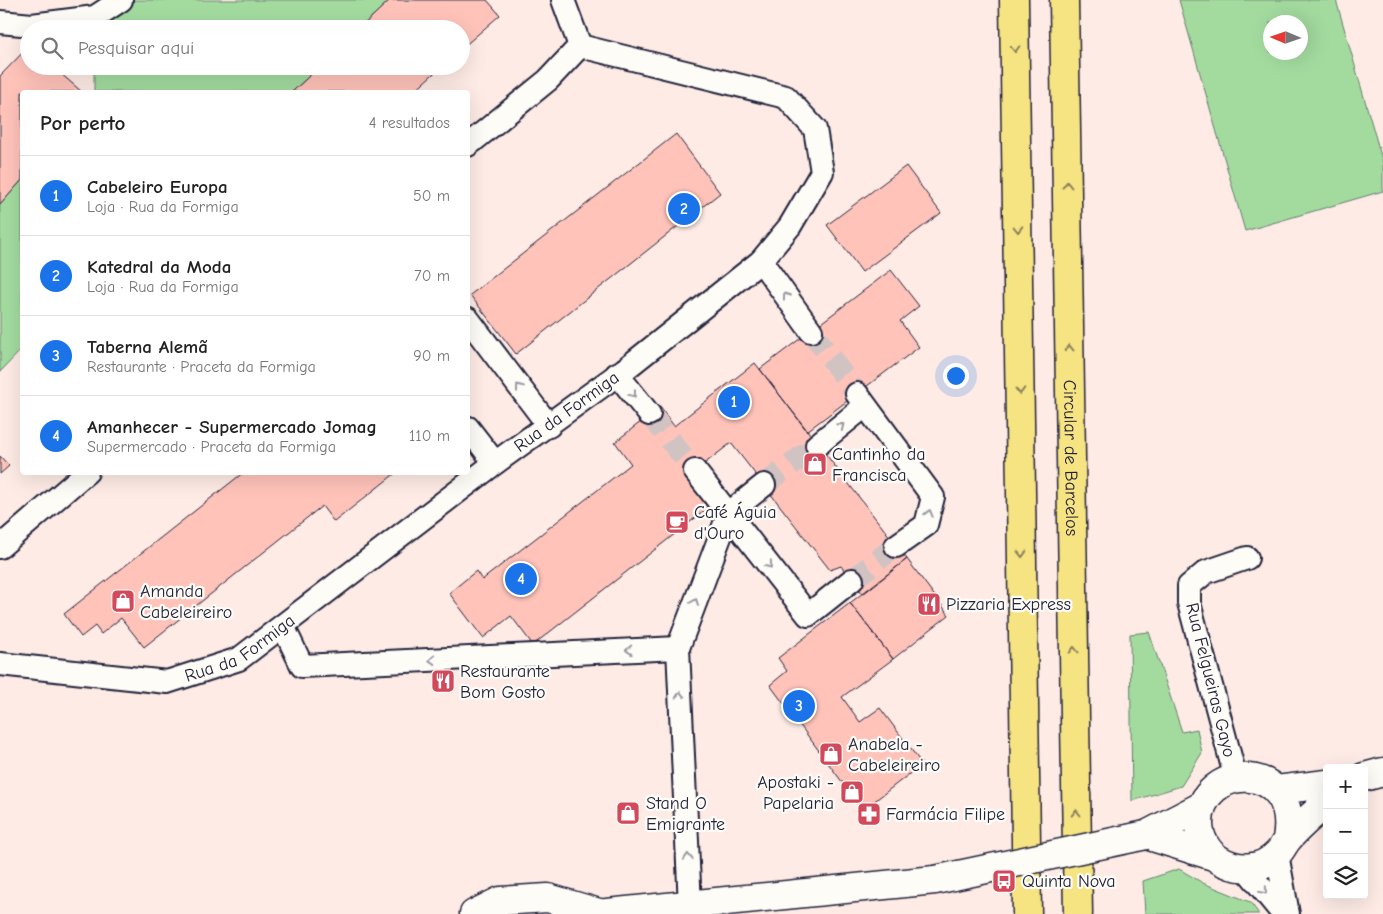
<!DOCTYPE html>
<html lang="pt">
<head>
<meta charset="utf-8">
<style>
  body { margin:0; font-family:"Comic Neue",sans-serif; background:#f6f6f6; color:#222 }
  .controls { position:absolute; right:15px; bottom:15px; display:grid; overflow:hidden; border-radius:5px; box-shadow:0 5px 20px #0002 }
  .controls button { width:45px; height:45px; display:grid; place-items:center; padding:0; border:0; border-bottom:1px solid #e0e0e0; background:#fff; color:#222; font:25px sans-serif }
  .compass { position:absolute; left:1263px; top:15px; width:45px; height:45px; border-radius:50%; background:#fff; box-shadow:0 5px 20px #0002; rotate:272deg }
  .you { position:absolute; left:955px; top:375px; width:18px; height:18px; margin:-12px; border:4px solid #fff; border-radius:50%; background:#1a73e8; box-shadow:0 0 0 8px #1a73e833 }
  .badge { display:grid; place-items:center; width:32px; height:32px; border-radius:50%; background:#1a73e8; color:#fff; font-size:16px; font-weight:700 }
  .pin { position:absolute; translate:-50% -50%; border:2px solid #fff; box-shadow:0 1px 5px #0006 }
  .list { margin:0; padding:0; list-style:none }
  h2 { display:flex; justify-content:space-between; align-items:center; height:65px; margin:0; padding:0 20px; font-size:21px }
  h2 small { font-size:16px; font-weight:400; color:#767676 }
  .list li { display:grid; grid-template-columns:32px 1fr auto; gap:15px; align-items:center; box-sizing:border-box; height:80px; padding:0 20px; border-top:1px solid #e0e0e0 }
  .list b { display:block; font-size:19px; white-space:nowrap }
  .list p { margin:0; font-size:16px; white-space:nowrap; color:#767676 }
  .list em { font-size:16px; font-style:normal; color:#767676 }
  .icon { flex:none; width:28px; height:28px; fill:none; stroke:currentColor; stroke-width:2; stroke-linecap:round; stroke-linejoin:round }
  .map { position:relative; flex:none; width:1383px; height:914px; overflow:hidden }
  .search { position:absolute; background:#fff; box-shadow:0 5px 20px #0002; left:20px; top:20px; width:450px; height:55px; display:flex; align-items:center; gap:12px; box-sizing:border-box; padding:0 18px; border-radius:28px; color:#767676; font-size:19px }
  .panel { position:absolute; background:#fff; box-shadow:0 5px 20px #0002; left:20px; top:90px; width:450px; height:385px; border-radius:5px }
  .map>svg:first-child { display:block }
  .green { fill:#a3db9f; stroke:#627e6d; fill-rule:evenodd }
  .building { fill:#ffc3ba; stroke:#22223b }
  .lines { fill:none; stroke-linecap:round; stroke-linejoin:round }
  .minor-tunnel { stroke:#d2c3c3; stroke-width:22; stroke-dasharray:22 11; stroke-linecap:butt }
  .minor-casing { stroke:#22223b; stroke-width:26 }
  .secondary-casing { stroke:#22223b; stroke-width:31 }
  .primary-casing { stroke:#22223b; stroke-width:31 }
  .minor { stroke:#fdfcf7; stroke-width:22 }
  .secondary { stroke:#fdfcf7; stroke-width:28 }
  .primary { stroke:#f6e381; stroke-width:28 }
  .secondary-bridge-casing { stroke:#22223b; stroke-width:31; stroke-linecap:butt }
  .secondary-bridge { stroke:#fdfcf7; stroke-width:28 }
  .oneway { stroke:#8c825e }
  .oneway2 { stroke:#9a9aa2 }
  .labels { text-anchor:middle; stroke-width:4.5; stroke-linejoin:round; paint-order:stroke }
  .street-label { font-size:18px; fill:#22223b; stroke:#fdfcf7 }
  .poi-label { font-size:18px; fill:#22223b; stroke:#fdfcf7; text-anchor:start }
</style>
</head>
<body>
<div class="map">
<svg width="1383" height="914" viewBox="0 0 1383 914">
  <rect width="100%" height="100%" fill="#feebe5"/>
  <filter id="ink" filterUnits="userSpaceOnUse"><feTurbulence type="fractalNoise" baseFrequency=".02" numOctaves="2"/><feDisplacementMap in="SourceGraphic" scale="10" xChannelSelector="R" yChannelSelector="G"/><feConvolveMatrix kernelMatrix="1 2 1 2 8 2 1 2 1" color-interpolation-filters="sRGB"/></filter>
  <g filter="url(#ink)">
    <path class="green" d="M121 0H390L359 29H95V17Z
      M1179 0H1336L1383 163V191L1245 231ZM1270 22H1300V52H1270Z
      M94 66H320L292 92H94Z
      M22 180V349L0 372V205Z
      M1149 632 1182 732 1197 729 1202 753 1181 786 1132 801 1130 634Z
      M1179 869 1203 883 1250 902 1259 914H1145L1143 881Z"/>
    <path class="building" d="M390 0H487L500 15 461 49V29H359Z
      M29 46V66H52L82 92H22V180L0 205V76Z
      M320 66H442L413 92H292Z
      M676 134 720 193 516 354 470 295Z
      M906 166 941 213 862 272 827 225Z
      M891 270 919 306 900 321 919 347 807 431 760 369Z
      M755 363 907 559 863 594 841 566 830 570 731 443 686 478 708 508 533 645 511 616 483 638 449 593 476 571 482 580 631 464 615 442 660 407 674 426Z
      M0 456 9 466 0 474Z
      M244 472H397L334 522 322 506 144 647 121 618 101 634 95 626 81 637 64 614Z
      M907 559 949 615 893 659 850 603Z
      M850 603 893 659 842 697 860 722 880 708 922 764 863 810 770 685 787 671 778 658Z"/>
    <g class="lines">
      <path class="minor-tunnel" d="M811 331 857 394
        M649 414 695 471
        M764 485 817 445
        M852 580 896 546"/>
      <g class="minor-casing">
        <g id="minor">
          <path d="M563 0 580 46"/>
          <path d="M0 22 32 25 95 17 121 0"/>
          <path d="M468 145 548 80 580 46"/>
          <path d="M761 261 811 331"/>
          <path d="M468 319 549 426"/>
          <path d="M617 374 649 414"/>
          <path d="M857 394 933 497 926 525 896 546"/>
          <path d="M468 428 495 463"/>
          <path d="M817 445 865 406"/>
          <path d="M695 471 808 615 852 580"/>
          <path d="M0 547 87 472"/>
          <path d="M283 626 302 666 678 648"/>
          <path id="s1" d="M0 664 167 682 239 659 495 463 624 370 761 261 790 226 822 172 815 129 786 97 580 46"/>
          <path d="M1236 779 1189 603V586L1206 572 1247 558"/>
          <path d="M1277 854 1288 914"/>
          <path d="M1246 869 1283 914"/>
          <path d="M690 906 678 648 729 513 764 485"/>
        </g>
      </g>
      <g class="secondary-casing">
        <path id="secondary" d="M1364 777 1383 772
          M1276 790 1327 784
          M1146 835 1213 856
          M1146 835 1202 806
          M1287 839C1301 759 1199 761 1199 824 1199 837 1207 852 1218 859 1237 871 1261 871 1277 854 1282 850 1284 843 1288 839 1299 826 1314 814 1327 802
          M474 914 500 901 548 898 599 913
          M597 914 935 880"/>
      </g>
      <g class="primary-casing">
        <g id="primary">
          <path d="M1014 0 1027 914"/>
          <path id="s2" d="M1064 0 1078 914"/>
        </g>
      </g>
      <use href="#minor" class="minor"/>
      <use href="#secondary" class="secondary"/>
      <use href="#primary" class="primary"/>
      <g class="secondary-bridge-casing">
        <path id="secondary-bridge" d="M935 880 1146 835"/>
      </g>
      <use href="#secondary-bridge" class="secondary-bridge"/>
    </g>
    <defs><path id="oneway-chevron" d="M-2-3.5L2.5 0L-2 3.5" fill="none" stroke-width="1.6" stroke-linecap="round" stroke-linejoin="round" transform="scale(1.25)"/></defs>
    <g class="oneway">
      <use href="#oneway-chevron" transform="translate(1015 49) rotate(89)"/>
      <use href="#oneway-chevron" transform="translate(1067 185) rotate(-91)"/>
      <use href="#oneway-chevron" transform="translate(1018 229) rotate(89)"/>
      <use href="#oneway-chevron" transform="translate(1069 348) rotate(-91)"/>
      <use href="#oneway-chevron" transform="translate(1020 391) rotate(89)"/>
      <use href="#oneway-chevron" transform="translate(1022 554) rotate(89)"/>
      <use href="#oneway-chevron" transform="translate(1074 650) rotate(-91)"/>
      <use href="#oneway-chevron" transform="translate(1076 813) rotate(-91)"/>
    </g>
    <g class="oneway2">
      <use href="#oneway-chevron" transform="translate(786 296) rotate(-126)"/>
      <use href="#oneway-chevron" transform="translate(519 387) rotate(-127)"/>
      <use href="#oneway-chevron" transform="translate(633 394) rotate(52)"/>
      <use href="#oneway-chevron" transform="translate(841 426) rotate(-39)"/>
      <use href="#oneway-chevron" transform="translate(929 513) rotate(-75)"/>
      <use href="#oneway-chevron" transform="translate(769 565) rotate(52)"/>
      <use href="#oneway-chevron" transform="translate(695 602) rotate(-69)"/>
      <use href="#oneway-chevron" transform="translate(629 650) rotate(177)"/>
      <use href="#oneway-chevron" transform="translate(432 660) rotate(177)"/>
      <use href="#oneway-chevron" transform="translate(680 695) rotate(-93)"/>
      <use href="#oneway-chevron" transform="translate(688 857) rotate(-93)"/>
      <use href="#oneway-chevron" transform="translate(1264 891) rotate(51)"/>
    </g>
  </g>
  <defs>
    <g id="shop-square" transform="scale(1.25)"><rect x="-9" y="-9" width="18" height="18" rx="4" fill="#d1495b" stroke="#fdfcf7"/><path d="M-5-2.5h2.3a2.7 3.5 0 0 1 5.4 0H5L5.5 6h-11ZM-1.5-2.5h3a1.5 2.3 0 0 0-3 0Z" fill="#fff"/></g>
    <g id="cafe-square" transform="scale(1.25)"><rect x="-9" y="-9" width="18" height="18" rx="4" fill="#d1495b" stroke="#fdfcf7"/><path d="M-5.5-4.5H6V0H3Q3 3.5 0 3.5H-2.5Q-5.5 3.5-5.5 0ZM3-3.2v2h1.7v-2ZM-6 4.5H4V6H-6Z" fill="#fff"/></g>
    <g id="restaurant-square" transform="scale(1.25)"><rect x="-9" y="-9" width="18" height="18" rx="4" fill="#d1495b" stroke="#fdfcf7"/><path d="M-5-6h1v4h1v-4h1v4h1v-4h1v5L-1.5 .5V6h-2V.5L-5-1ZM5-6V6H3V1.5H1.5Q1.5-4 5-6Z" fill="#fff"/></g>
    <g id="pharmacy-square" transform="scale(1.25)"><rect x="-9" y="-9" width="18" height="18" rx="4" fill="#d1495b" stroke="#fdfcf7"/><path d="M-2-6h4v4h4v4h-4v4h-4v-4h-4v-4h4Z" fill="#fff"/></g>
    <g id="bus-square" transform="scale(1.25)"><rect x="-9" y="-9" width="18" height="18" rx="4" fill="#d1495b" stroke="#fdfcf7"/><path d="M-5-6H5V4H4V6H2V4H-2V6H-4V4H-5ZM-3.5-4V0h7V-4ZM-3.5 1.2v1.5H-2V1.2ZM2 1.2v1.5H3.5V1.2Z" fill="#fff"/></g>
  </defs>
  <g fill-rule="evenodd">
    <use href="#shop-square" x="815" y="464"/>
    <use href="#cafe-square" x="677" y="522"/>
    <use href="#shop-square" x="123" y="601"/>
    <use href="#restaurant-square" x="929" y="604"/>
    <use href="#restaurant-square" x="443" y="681"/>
    <use href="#shop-square" x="831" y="754"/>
    <use href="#shop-square" x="852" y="792"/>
    <use href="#shop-square" x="628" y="813"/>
    <use href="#pharmacy-square" x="869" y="814"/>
    <use href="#bus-square" x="1004" y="881"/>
  </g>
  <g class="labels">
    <g class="street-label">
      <text dy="6" stroke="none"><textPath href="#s1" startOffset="654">Rua da Formiga</textPath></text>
      <text dy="6" stroke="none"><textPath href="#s2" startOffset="458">Circular de Barcelos</textPath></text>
      <text dy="6" stroke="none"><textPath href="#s1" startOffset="249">Rua da Formiga</textPath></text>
      <text transform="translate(1211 680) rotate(76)" y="6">Rua Felgueiras Gayo</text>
    </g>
    <g class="poi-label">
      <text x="832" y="460">Cantinho da<tspan x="832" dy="21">Francisca</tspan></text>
      <text x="694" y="518">Café Águia<tspan x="694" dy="21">d'Ouro</tspan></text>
      <text x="140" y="597">Amanda<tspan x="140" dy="21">Cabeleireiro</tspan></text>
      <text x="946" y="610">Pizzaria Express</text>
      <text x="460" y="677">Restaurante<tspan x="460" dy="21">Bom Gosto</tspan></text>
      <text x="848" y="750">Anabela -<tspan x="848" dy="21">Cabeleireiro</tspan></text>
      <text x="834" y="788" text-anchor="end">Apostaki -<tspan x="834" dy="21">Papelaria</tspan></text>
      <text x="646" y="809">Stand O<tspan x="646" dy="21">Emigrante</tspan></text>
      <text x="886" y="820">Farmácia Filipe</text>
      <text x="1022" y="887">Quinta Nova</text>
    </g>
  </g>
</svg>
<div class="controls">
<button>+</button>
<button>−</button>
<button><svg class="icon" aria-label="layers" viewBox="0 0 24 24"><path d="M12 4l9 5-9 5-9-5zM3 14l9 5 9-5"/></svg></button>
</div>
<svg class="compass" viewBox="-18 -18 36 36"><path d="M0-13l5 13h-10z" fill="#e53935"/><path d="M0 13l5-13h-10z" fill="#767676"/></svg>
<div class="you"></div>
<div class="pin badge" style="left:734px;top:402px">1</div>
<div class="pin badge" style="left:684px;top:209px">2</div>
<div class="pin badge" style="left:799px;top:706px">3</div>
<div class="pin badge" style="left:521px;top:579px">4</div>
<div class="search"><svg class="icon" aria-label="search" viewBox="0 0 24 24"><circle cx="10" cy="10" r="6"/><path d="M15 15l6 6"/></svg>Pesquisar aqui</div>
<section class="panel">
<h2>Por perto<small>4 resultados</small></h2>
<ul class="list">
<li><span class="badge">1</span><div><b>Cabeleiro Europa</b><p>Loja · Rua da Formiga</p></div><em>50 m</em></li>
<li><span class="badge">2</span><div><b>Katedral da Moda</b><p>Loja · Rua da Formiga</p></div><em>70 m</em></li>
<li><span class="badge">3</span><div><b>Taberna Alemã</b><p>Restaurante · Praceta da Formiga</p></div><em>90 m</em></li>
<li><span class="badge">4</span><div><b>Amanhecer - Supermercado Jomag</b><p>Supermercado · Praceta da Formiga</p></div><em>110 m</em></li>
</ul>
</section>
</div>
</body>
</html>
